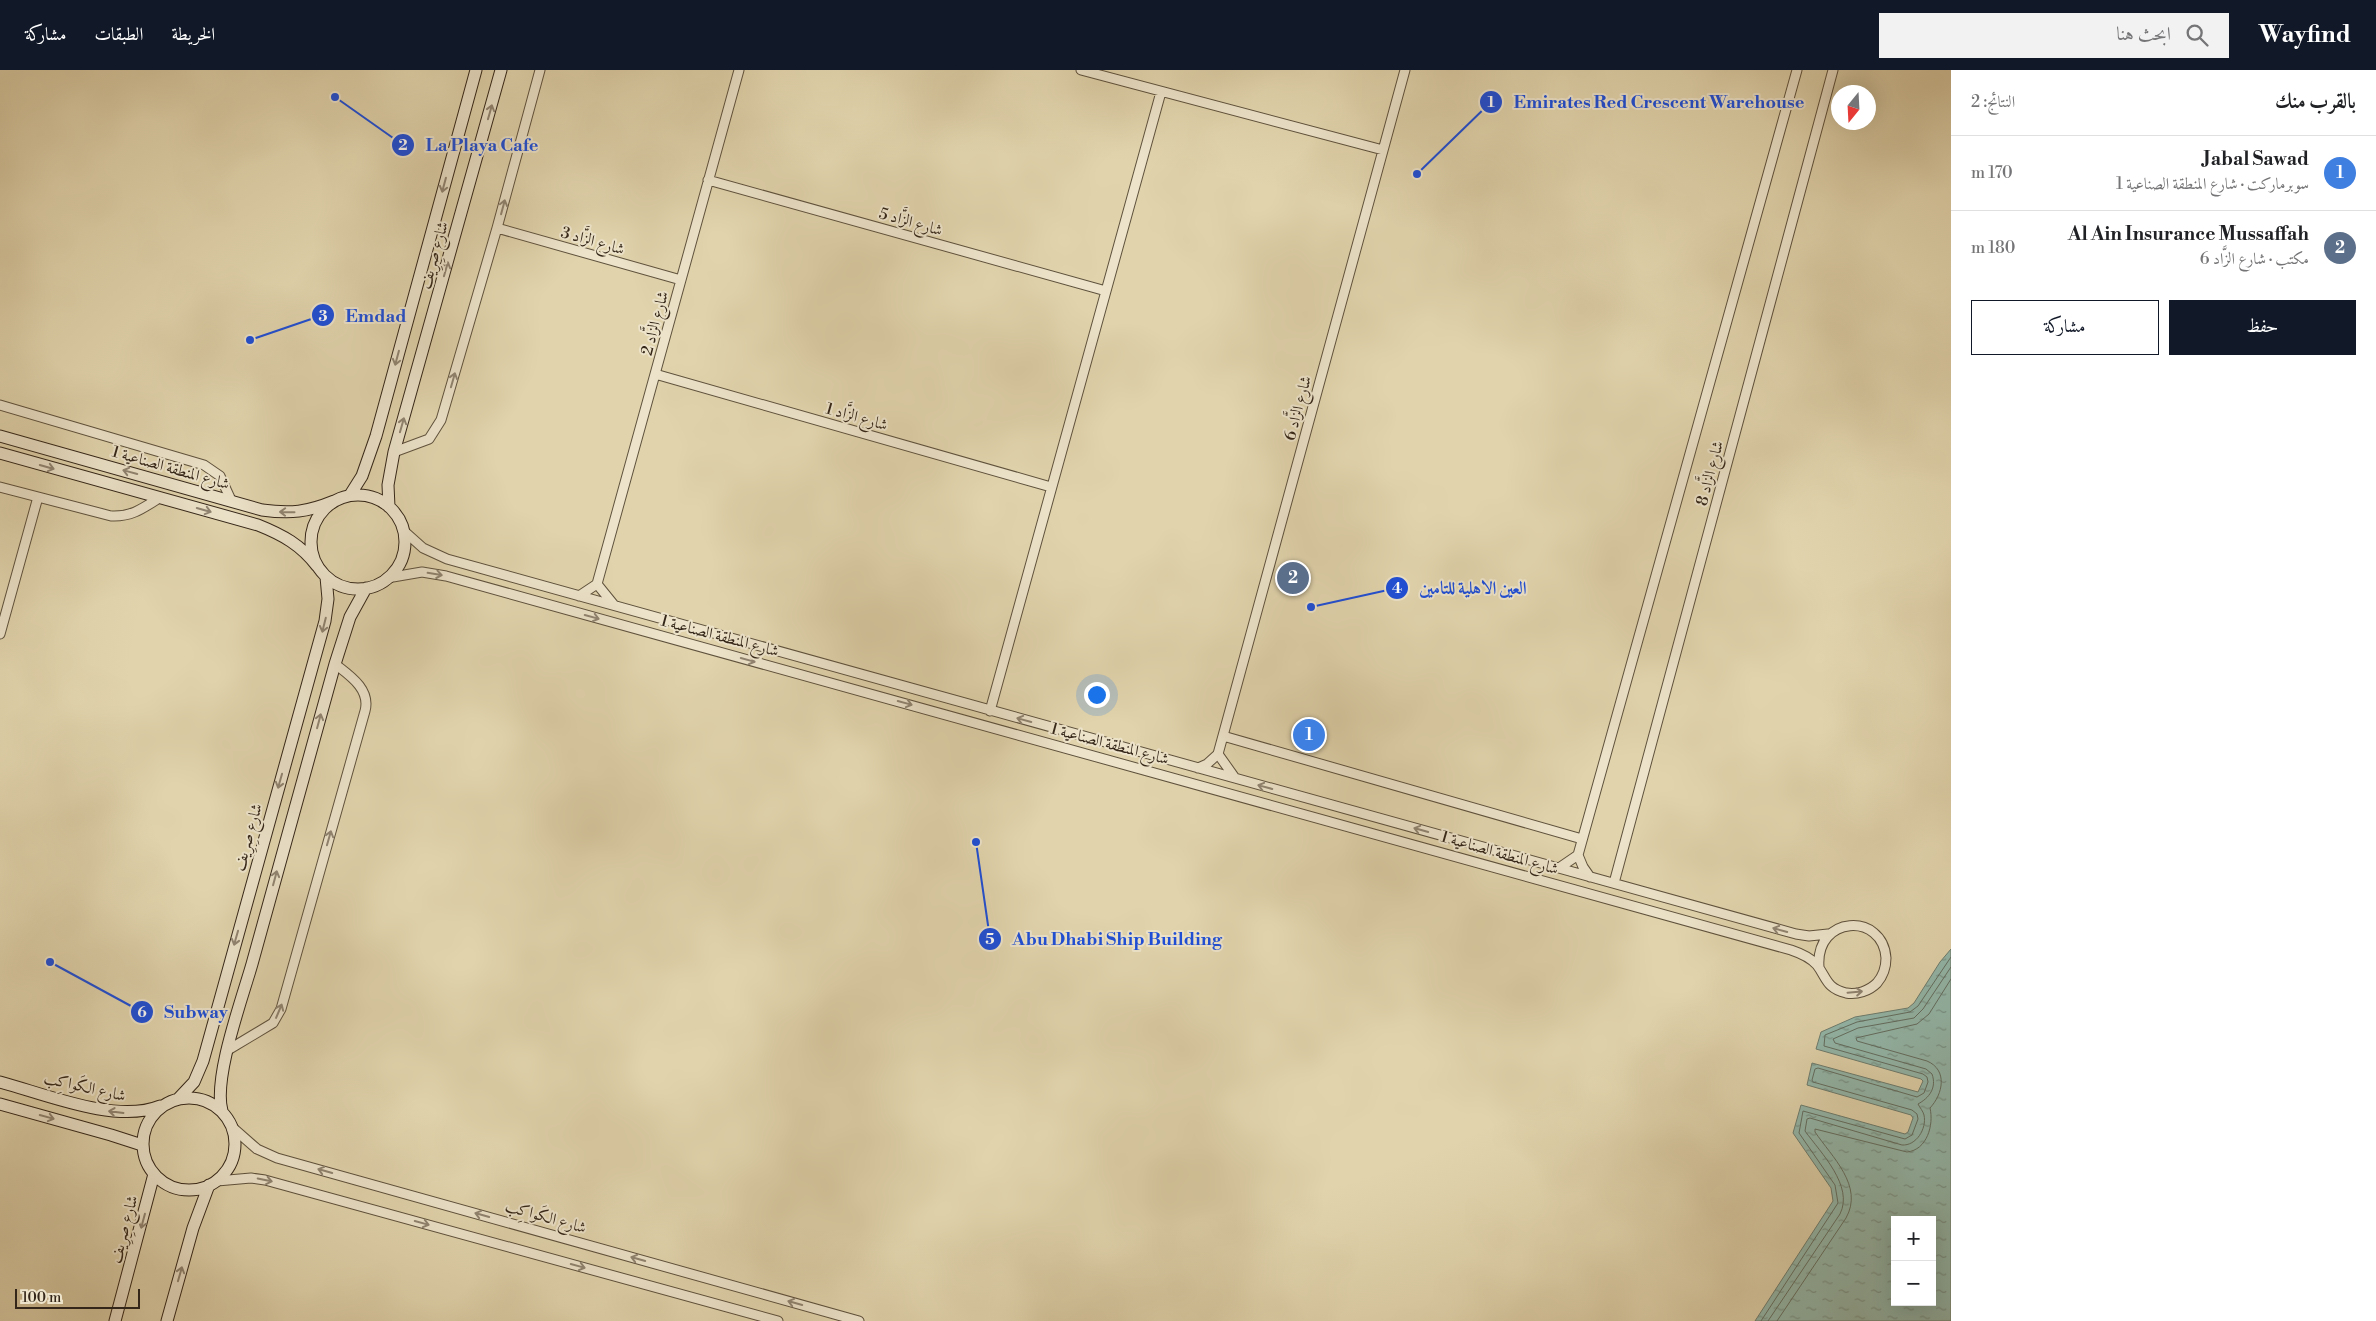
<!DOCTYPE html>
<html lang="ar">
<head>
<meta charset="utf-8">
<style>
  body { margin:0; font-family:"Libre Bodoni",Amiri,serif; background:#f2f2f2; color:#202124; direction:rtl }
  .controls { position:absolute; right:15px; bottom:15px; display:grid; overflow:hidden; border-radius:0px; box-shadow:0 5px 20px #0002 }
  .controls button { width:45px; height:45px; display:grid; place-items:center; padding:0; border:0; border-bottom:1px solid #e0e0e0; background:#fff; color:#202124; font:25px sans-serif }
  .compass { position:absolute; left:1831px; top:15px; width:45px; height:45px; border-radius:50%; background:#fff; box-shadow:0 5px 20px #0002; rotate:198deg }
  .scale { position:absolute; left:15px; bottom:12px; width:125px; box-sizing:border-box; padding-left:5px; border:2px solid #342618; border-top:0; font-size:14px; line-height:18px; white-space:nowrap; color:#342618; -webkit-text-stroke:4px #ece3ca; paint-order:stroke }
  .you { position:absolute; left:1096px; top:624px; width:18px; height:18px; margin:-12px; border:4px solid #fff; border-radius:50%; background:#1a73e8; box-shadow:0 0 0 8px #1a73e833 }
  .badge { display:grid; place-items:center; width:32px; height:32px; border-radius:50%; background:#111827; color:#fff; font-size:16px; font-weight:700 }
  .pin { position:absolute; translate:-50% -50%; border:2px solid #fff; box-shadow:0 1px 5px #0006 }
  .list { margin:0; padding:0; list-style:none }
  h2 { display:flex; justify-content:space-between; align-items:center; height:65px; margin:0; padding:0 20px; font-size:21px }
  h2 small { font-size:16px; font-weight:400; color:#757577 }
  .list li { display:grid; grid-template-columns:32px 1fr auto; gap:15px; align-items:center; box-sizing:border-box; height:75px; padding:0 20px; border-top:1px solid #e0e0e0 }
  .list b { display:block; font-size:19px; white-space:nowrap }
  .list p { margin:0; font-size:16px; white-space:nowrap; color:#757577 }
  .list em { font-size:16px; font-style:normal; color:#757577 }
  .actions { display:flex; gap:10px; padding:15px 20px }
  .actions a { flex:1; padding:11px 0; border:1px solid #111827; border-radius:0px; text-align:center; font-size:18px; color:#111827 }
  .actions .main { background:#111827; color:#fff }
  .icon { flex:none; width:28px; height:28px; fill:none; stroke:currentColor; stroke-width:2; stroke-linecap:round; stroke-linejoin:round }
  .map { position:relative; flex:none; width:1951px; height:1251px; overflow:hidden; direction:ltr }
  header { display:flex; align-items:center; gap:30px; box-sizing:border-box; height:70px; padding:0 25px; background:#111827; color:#fff }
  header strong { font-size:24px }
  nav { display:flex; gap:28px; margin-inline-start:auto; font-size:18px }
  .search { width:350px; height:45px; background:#f2f2f2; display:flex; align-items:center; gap:12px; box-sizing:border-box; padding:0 18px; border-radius:0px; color:#757577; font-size:19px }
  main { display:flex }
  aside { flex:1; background:#fff }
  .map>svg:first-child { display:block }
  .water { fill:url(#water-ripples); stroke:#6e7e70; fill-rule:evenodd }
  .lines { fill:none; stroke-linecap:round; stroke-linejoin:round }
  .shore { stroke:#646f62; stroke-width:1 }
  .street-casing { stroke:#5f523d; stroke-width:11 }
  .secondary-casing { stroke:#342618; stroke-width:13 }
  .street { stroke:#ece3ca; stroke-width:9 }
  .secondary { stroke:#ece3ca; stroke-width:11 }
  .oneway { stroke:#908471 }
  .labels { text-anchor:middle; stroke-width:4; stroke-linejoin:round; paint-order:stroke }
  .street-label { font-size:16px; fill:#342618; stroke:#ece3ca }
  .leader { fill:none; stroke:#1d4ed8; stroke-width:2 }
  .callout-dot { fill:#1d4ed8; stroke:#ece3ca; stroke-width:2 }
  .mark-label { font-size:15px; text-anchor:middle; font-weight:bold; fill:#fff }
  .callout-label { font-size:18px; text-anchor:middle; font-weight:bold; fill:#1d4ed8; stroke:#ece3ca; stroke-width:4; stroke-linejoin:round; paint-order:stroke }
</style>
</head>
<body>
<header>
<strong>Wayfind</strong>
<div class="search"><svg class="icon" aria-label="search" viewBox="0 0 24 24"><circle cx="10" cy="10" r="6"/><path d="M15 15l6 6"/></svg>ابحث هنا</div>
<nav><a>الخريطة</a><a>الطبقات</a><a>مشاركة</a></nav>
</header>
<main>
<aside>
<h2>بالقرب منك<small>النتائج: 2</small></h2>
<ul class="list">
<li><span class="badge" style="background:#3f7fe0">1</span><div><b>Jabal Sawad</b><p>سوبرماركت · شارع المنطقة الصناعية 1</p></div><em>170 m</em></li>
<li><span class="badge" style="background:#5c6f8a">2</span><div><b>Al Ain Insurance Mussaffah</b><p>مكتب · شارع الزَّاد 6</p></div><em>180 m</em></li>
</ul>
<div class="actions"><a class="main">حفظ</a><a>مشاركة</a></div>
</aside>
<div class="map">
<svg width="1951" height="1251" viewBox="0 0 1951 1251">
  <defs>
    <pattern id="water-ripples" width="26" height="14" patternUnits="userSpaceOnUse" patternTransform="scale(1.25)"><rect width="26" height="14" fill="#94b8ab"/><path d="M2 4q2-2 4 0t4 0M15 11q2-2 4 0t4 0" fill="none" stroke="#7a958a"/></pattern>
  </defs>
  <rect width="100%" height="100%" fill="#e1d4ad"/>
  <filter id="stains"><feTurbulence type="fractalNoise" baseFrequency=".004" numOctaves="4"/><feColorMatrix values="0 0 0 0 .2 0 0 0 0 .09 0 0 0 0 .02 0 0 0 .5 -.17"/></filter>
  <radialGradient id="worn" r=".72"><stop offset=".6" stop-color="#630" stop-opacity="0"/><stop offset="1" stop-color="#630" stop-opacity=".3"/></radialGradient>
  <path class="water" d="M1951 879V1251H1755L1833 1131 1831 1118 1793 1063 1801 1035 1905 1064 1908 1062 1913 1048 1911 1045 1807 1015 1812 993 1918 1022 1923 1011 1921 1009 1816 979 1821 962 1855 947 1908 938 1914 933 1940 892ZM1895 1150H1932V1232H1895Z"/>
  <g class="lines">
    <path class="shore" d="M1761 1251 1838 1133 1835 1115 1799 1063 1803 1041 1905 1069 1912 1065 1918 1049 1917 1044 1912 1040 1813 1012 1812 1010 1815 999 1818 998 1917 1027 1924 1023 1928 1012 1927 1007 1923 1004 1824 976 1825 965 1857 952 1910 942 1918 936 1951 887
      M1768 1251 1840 1144C1854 1116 1821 1083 1805 1061L1807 1049 1810 1048 1902 1075C1916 1076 1927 1059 1924 1045 1923 1041 1920 1038 1918 1034 1929 1028 1937 1018 1932 1004L1926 999 1835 973 1833 969 1858 958 1914 948 1923 939 1951 897
      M1777 1251 1846 1148C1864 1116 1832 1087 1815 1062V1059L1907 1082C1927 1080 1934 1055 1930 1038 1943 1024 1948 1000 1927 991L1857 971 1856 968 1917 954 1929 944 1951 909"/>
    <g class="street-casing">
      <path id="street" d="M1081 0 1383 80
        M708 110 1106 221
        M497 158 681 210
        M655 304 1051 417
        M0 335 204 395 220 406 231 430
        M394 382 429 369 441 350 497 158 540 0
        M0 417 111 446C131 447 142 439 159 428
        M404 461 423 478 447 489 1796 864 1809 866 1828 864
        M387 508 422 502 446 506 1791 880C1800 883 1810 887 1817 895 1827 908 1826 918 1846 923 1857 925 1869 921 1877 913 1883 906 1886 897 1886 888 1883 842 1815 845 1819 897
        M597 514 614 535
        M579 526 597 514 739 0
        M0 564 38 427
        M990 641 1161 22
        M1223 666 1582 769
        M1218 684 1235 708
        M1198 698 1207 694 1218 684 1405 0
        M1578 785 1583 797 1590 807
        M1559 798 1578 785 1797 0
        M1614 813 1833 0
        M228 980 273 953 281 939 365 641C371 619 349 605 335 594
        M233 1058 257 1079 277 1088 859 1251
        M217 1111 251 1108 265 1110 778 1251"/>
    </g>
    <g class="secondary-casing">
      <path id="secondary" d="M0 366 262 440C291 444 307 442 334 431
        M0 383 258 455C283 465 301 475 317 496
        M350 425 362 406 376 366 476 0
        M311 472a47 47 0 1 1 94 0a47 47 0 1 1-94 0Z
        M389 437 388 415 394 382 501 0
        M0 1012C45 1024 116 1054 160 1036
        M143 1074a46 46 0 1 1 92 0a46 46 0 1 1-92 0Z
        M178 1029 194 1012 203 991 325 551 328 529 326 507
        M0 1034 111 1065 142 1075
        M222 1041C213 1008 242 929 252 894 279 794 308 694 335 594L350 547 366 518
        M115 1251 154 1104
        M167 1251 193 1158 209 1115"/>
    </g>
    <use href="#street" class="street"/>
    <use href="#secondary" class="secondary"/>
  </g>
  <defs><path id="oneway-shaft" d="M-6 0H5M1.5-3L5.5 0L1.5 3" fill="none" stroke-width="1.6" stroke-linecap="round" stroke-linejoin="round" transform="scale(1.25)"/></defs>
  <g class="oneway">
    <use href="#oneway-shaft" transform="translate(490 42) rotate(-74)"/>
    <use href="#oneway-shaft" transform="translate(444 115) rotate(105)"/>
    <use href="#oneway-shaft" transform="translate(503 137) rotate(-75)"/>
    <use href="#oneway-shaft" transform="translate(446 199) rotate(-74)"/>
    <use href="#oneway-shaft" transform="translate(397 288) rotate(105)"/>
    <use href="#oneway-shaft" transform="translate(453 310) rotate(-74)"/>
    <use href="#oneway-shaft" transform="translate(402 355) rotate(-74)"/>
    <use href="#oneway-shaft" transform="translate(47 397) rotate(16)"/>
    <use href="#oneway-shaft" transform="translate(130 402) rotate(-165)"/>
    <use href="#oneway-shaft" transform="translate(204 440) rotate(16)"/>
    <use href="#oneway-shaft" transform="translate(287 442) rotate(-179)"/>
    <use href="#oneway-shaft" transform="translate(435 504) rotate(9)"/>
    <use href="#oneway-shaft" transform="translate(592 547) rotate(15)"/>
    <use href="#oneway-shaft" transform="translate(324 555) rotate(104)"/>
    <use href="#oneway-shaft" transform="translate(748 590) rotate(15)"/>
    <use href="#oneway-shaft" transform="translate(905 633) rotate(15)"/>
    <use href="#oneway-shaft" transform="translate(1024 650) rotate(-165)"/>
    <use href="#oneway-shaft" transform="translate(319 651) rotate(-75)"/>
    <use href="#oneway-shaft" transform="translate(280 711) rotate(106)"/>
    <use href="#oneway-shaft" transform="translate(1265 717) rotate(-165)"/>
    <use href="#oneway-shaft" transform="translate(1421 760) rotate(-164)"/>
    <use href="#oneway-shaft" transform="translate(329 768) rotate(-74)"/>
    <use href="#oneway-shaft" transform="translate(275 808) rotate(-75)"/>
    <use href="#oneway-shaft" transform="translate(1780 860) rotate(-164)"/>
    <use href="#oneway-shaft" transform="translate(236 868) rotate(106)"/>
    <use href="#oneway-shaft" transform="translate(1855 922) rotate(-5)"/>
    <use href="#oneway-shaft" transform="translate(279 941) rotate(-67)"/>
    <use href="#oneway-shaft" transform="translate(116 1042) rotate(-173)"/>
    <use href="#oneway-shaft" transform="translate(47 1047) rotate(15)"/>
    <use href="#oneway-shaft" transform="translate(325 1101) rotate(-164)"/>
    <use href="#oneway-shaft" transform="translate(265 1110) rotate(12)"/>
    <use href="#oneway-shaft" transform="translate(482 1145) rotate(-164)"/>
    <use href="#oneway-shaft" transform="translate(143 1151) rotate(105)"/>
    <use href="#oneway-shaft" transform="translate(422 1153) rotate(15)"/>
    <use href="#oneway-shaft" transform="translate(638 1189) rotate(-164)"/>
    <use href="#oneway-shaft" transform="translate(578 1196) rotate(15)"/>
    <use href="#oneway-shaft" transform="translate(180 1204) rotate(-74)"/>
    <use href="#oneway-shaft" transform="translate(795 1233) rotate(-164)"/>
  </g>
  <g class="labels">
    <g class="street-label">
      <text transform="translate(911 151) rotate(16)" y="6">شارع الزَّاد 5</text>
      <text transform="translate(593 170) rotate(16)" y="6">شارع الزَّاد 3</text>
      <text transform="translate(433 185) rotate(-74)" y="6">شارع صِرِيف</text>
      <text transform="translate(654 253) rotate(-75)" y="6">شارع الزَّاد 2</text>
      <text transform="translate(1297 338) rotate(-75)" y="6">شارع الزَّاد 6</text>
      <text transform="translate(857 346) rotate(16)" y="6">شارع الزَّاد 1</text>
      <text transform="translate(171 397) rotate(16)" y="6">شارع المنطقة الصناعية 1</text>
      <text transform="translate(1709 403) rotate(-75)" y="6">شارع الزَّاد 8</text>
      <text transform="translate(720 565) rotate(15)" y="6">شارع المنطقة الصناعية 1</text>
      <text transform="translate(1110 673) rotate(15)" y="6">شارع المنطقة الصناعية 1</text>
      <text transform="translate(247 767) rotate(-74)" y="6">شارع صِرِيف</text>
      <text transform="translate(1500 782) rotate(16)" y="6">شارع المنطقة الصناعية 1</text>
      <text transform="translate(85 1016) rotate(13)" y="6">شارع الكَواكِب</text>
      <text transform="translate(546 1146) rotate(16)" y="6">شارع الكَواكِب</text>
      <text transform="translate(123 1159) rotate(-75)" y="6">شارع صِرِيف</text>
    </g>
  </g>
  <path class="leader" d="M1417 104L1491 32M335 27L403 75M250 270L323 245M1311 537L1397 518M976 772L990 869M50 892L142 942"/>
  <g class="callout-dot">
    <circle cx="1417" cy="104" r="5"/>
    <circle cx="335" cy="27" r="5"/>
    <circle cx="250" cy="270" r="5"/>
    <circle cx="1311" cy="537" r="5"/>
    <circle cx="976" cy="772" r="5"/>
    <circle cx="50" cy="892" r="5"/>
    <circle cx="1491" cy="32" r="12"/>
    <circle cx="403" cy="75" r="12"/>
    <circle cx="323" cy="245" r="12"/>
    <circle cx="1397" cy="518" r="12"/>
    <circle cx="990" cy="869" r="12"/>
    <circle cx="142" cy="942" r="12"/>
  </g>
  <g class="mark-label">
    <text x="1491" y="37">1</text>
    <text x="403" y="80">2</text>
    <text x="323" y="251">3</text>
    <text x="1397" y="523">4</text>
    <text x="990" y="874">5</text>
    <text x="142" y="947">6</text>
  </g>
  <g class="callout-label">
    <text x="1659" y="38">Emirates Red Crescent Warehouse</text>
    <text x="482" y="81">La Playa Cafe</text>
    <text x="376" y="252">Emdad</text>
    <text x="1473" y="524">العين الاهلية للتامين</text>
    <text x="1117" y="875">Abu Dhabi Ship Building</text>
    <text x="196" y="948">Subway</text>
  </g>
  <rect width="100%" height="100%" filter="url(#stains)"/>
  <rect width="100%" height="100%" fill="url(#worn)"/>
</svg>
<div class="controls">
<button>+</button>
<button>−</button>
</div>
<svg class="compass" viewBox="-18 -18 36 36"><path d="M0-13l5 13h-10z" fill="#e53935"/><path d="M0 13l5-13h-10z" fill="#757577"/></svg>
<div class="scale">100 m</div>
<div class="you"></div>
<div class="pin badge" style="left:1309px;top:665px;background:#3f7fe0">1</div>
<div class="pin badge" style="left:1293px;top:508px;background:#5c6f8a">2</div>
</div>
</main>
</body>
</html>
